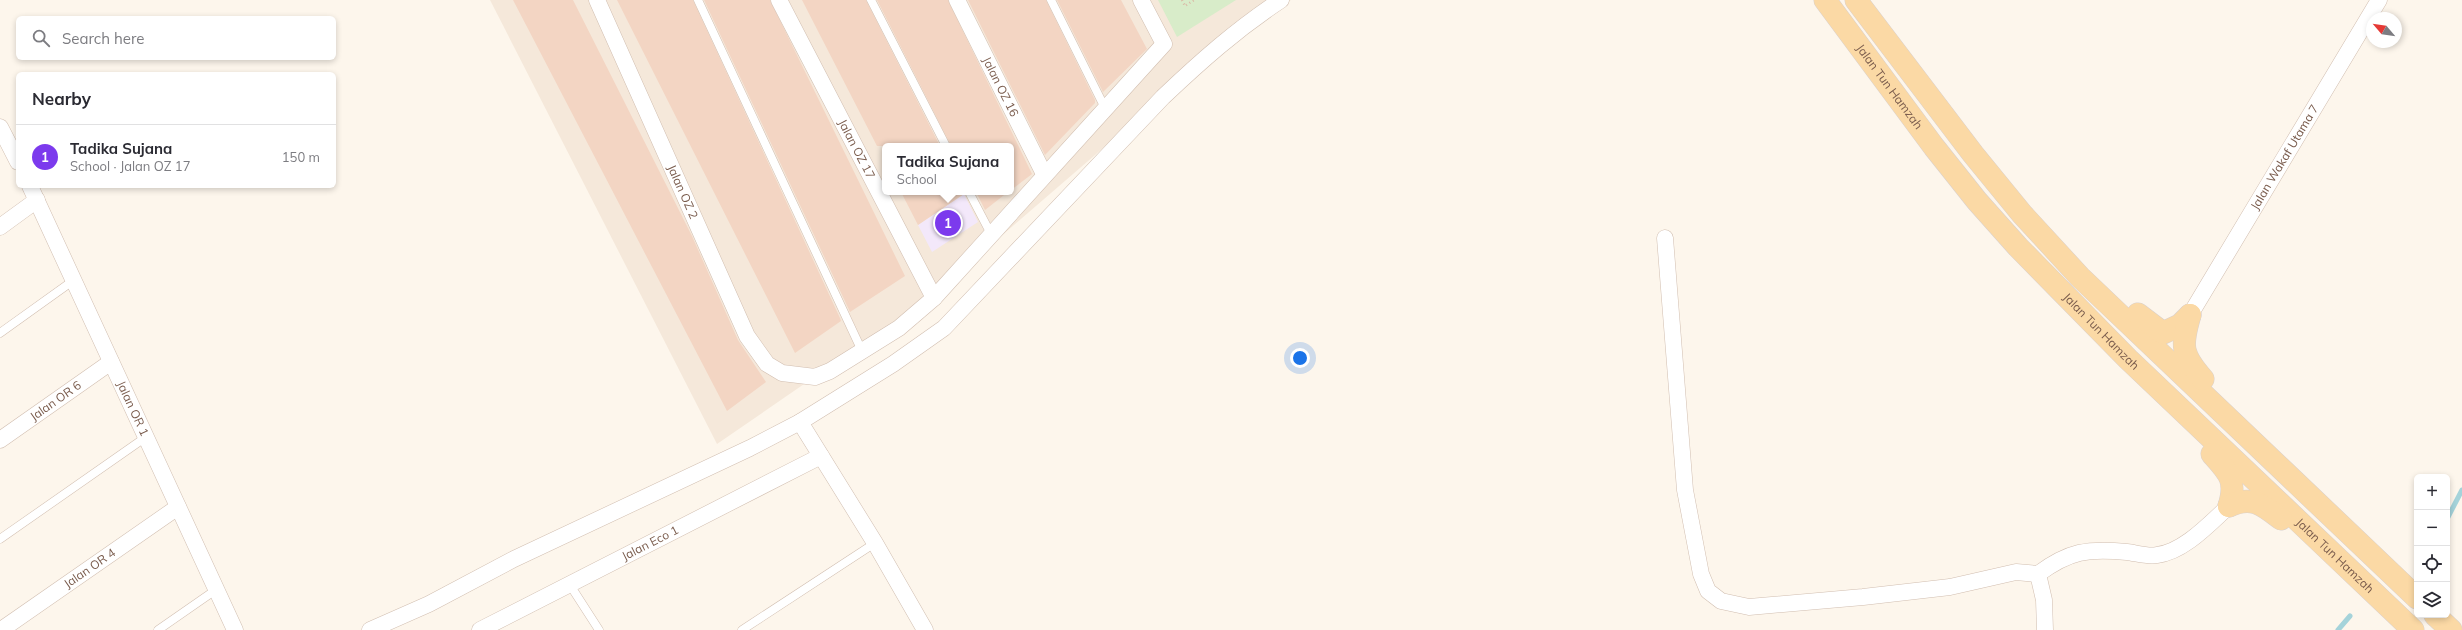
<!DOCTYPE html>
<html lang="en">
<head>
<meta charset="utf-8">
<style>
  body { margin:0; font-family:Mulish,sans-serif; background:#f7f7f7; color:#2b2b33 }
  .controls { position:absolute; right:12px; bottom:12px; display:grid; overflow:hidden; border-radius:6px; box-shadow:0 2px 6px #0003 }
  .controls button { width:36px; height:36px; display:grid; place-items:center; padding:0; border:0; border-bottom:1px solid #e1e1e2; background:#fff; color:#2b2b33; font:20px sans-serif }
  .compass { position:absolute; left:2366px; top:12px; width:36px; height:36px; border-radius:50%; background:#fff; box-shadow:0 2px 6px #0003; rotate:299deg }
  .you { position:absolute; left:1300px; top:358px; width:14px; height:14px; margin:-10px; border:3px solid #fff; border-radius:50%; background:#1a73e8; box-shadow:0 0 0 6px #1a73e833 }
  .badge { display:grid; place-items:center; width:26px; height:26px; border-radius:50%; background:#7c3aed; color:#fff; font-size:13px; font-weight:700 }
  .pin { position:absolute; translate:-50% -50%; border:2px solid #fff; box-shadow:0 1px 4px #0006 }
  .popup { position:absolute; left:882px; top:143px; width:132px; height:52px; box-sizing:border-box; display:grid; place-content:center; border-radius:6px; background:#fff; filter:drop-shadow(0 1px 3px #0005); font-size:13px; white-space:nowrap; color:#7c7c81 }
  .popup b { font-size:15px; color:#2b2b33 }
  .popup::after { content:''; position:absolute; left:50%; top:100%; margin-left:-8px; border:8px solid transparent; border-top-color:#fff }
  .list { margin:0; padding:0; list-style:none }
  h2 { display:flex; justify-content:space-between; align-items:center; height:52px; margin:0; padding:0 16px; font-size:17px }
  h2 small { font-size:13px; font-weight:400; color:#7c7c81 }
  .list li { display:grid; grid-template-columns:26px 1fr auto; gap:12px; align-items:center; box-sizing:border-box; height:64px; padding:0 16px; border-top:1px solid #e1e1e2 }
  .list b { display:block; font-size:15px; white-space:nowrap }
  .list p { margin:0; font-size:13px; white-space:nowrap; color:#7c7c81 }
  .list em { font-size:13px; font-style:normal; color:#7c7c81 }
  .icon { flex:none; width:22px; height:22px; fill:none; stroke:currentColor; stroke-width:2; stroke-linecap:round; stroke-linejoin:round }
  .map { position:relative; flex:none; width:2462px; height:630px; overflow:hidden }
  .search { position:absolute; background:#fff; box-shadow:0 2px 6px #0003; left:16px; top:16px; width:320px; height:44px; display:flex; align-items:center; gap:10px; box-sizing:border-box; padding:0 14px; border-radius:6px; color:#7c7c81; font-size:15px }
  .panel { position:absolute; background:#fff; box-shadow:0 2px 6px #0003; left:16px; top:72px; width:320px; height:116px; border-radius:6px }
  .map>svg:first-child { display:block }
  .residential { fill:#f5e8da; fill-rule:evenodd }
  .education { fill:#f3e8fa }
  .green { fill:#d8ecc9 }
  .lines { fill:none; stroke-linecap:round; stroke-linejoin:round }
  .stream { stroke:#a5d3da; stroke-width:5 }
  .building { fill:#f3d5c3 }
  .lane-casing { stroke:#d1beb0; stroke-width:9 }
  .street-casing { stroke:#d1beb0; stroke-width:17 }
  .primary-casing { stroke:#dad1cd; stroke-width:23 }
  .path { stroke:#d9b8a5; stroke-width:2.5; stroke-dasharray:1 3; stroke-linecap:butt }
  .lane { stroke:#fff; stroke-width:8 }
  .street { stroke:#fff; stroke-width:16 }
  .primary { stroke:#fbd9a5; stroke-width:22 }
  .labels { text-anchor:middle; stroke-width:3; stroke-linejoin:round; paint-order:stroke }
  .street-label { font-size:12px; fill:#7a5c4d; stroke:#fffaf3 }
</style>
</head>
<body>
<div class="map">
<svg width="2462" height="630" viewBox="0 0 2462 630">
  <rect width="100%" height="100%" fill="#fdf6ec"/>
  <path class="residential" d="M490 0H1291L1187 71 1095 155 932 296 717 444ZM885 146H1011V192H885Z"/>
  <path class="education" d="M964 194 978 222 932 252 918 225Z"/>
  <path class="green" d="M1158 0H1236L1177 37Z"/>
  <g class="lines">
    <path class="stream" d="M2447 519 2462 490
      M2338 630 2350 616"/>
  </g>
  <path class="building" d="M513 0H573L692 236 738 340 766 382 727 411Z
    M617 0H693L840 318 841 321 795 353Z
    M704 0H770L905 276 850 312Z
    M802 0H866L940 146H877Z
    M877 0H948L1032 174 1011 190V146H951Z
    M968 0H1046L1095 100V103L1045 155Z
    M1057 0H1121L1147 49 1103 92Z
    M901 192H964V194L918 225Z
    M976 192H1008L985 210Z"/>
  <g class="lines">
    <g class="lane-casing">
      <path id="lane" d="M698 0 862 351
        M871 0 946 146
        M1051 0 1105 108
        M969 192 991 234
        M0 333 74 280
        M0 539 146 437
        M570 585 599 630
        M158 630 217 589
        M742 630 875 543"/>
    </g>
    <g class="street-casing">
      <g id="street">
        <path id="s1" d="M597 0 747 336 767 364 782 373 815 377 830 371 899 328 934 298 1164 44 1141 0"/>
        <path id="s2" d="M779 0 934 298"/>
        <path id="s3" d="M957 0 1044 174"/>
        <path d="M0 127 18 162"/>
        <path id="s4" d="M30 186 235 630"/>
        <path d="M0 227 37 200"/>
        <path d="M1665 238 1685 490 1701 574 1708 591 1721 601 1749 607 1863 597 1950 587 2016 572 2038 574"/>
        <path id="s5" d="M2190 315 2379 0"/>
        <path d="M800 422 875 543 925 630"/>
        <path id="s6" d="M0 440 111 362"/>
        <path d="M2038 574C2069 551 2088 548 2127 552 2136 553 2148 557 2157 555 2184 552 2210 523 2229 506"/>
        <path d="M2038 574 2044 600 2045 630"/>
        <path id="s7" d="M1 630 178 507"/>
        <path d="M370 630 429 604 514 559 750 448 800 422 893 364 944 328 1163 97C1201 61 1237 29 1281 0"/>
        <path id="s8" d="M480 630 821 456"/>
      </g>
    </g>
    <g class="primary-casing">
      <g id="primary">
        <path id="s9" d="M1825 0 1934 147 1977 201 2018 247 2128 359 2413 630"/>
        <path d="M1856 0 1973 154 2022 214 2080 277 2417 598"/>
        <path d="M2138 314 2163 333 2180 325 2190 315"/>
        <path d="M2190 315C2181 346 2181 354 2203 379"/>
        <path d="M2212 454C2229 473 2237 480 2229 506"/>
        <path d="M2229 506C2252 495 2263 505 2281 519"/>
        <path d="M2435 615 2451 630"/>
      </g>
    </g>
    <path class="path" d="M1182 0 1185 6 1194 0"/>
    <use href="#lane" class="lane"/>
    <use href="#street" class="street"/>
    <use href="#primary" class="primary"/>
  </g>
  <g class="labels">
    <g class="street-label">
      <text dy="4" stroke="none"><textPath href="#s3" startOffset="97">Jalan OZ 16</textPath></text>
      <text dy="4" stroke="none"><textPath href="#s9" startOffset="108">Jalan Tun Hamzah</textPath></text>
      <text dy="4" stroke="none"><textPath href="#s2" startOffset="168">Jalan OZ 17</textPath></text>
      <text dy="4" stroke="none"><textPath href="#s5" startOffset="184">Jalan Wakaf Utama 7</textPath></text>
      <text dy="4" stroke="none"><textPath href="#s1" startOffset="210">Jalan OZ 2</textPath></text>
      <text dy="4" stroke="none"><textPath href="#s9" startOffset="432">Jalan Tun Hamzah</textPath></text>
      <text dy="4" stroke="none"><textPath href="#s6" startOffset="68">Jalan OR 6</textPath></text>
      <text dy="4" stroke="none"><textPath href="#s4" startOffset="245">Jalan OR 1</textPath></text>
      <text dy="4" stroke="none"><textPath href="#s8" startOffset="191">Jalan Eco 1</textPath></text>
      <text dy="4" stroke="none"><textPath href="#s9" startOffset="756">Jalan Tun Hamzah</textPath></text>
      <text dy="4" stroke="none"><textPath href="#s7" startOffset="108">Jalan OR 4</textPath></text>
    </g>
  </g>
</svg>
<div class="controls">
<button>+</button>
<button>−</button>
<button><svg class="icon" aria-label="locate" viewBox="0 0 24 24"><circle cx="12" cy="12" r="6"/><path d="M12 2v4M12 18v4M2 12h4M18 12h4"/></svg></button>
<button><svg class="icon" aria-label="layers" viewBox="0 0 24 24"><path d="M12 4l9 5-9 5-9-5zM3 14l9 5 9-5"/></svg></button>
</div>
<svg class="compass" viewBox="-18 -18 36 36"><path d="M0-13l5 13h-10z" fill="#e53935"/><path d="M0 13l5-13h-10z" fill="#7c7c81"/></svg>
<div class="you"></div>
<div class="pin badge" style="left:948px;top:223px">1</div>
<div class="popup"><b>Tadika Sujana</b>School</div>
<div class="search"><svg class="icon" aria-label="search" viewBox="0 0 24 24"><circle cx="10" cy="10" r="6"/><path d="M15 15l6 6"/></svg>Search here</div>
<section class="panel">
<h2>Nearby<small></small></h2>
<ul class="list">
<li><span class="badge">1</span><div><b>Tadika Sujana</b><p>School · Jalan OZ 17</p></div><em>150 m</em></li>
</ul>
</section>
</div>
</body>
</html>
